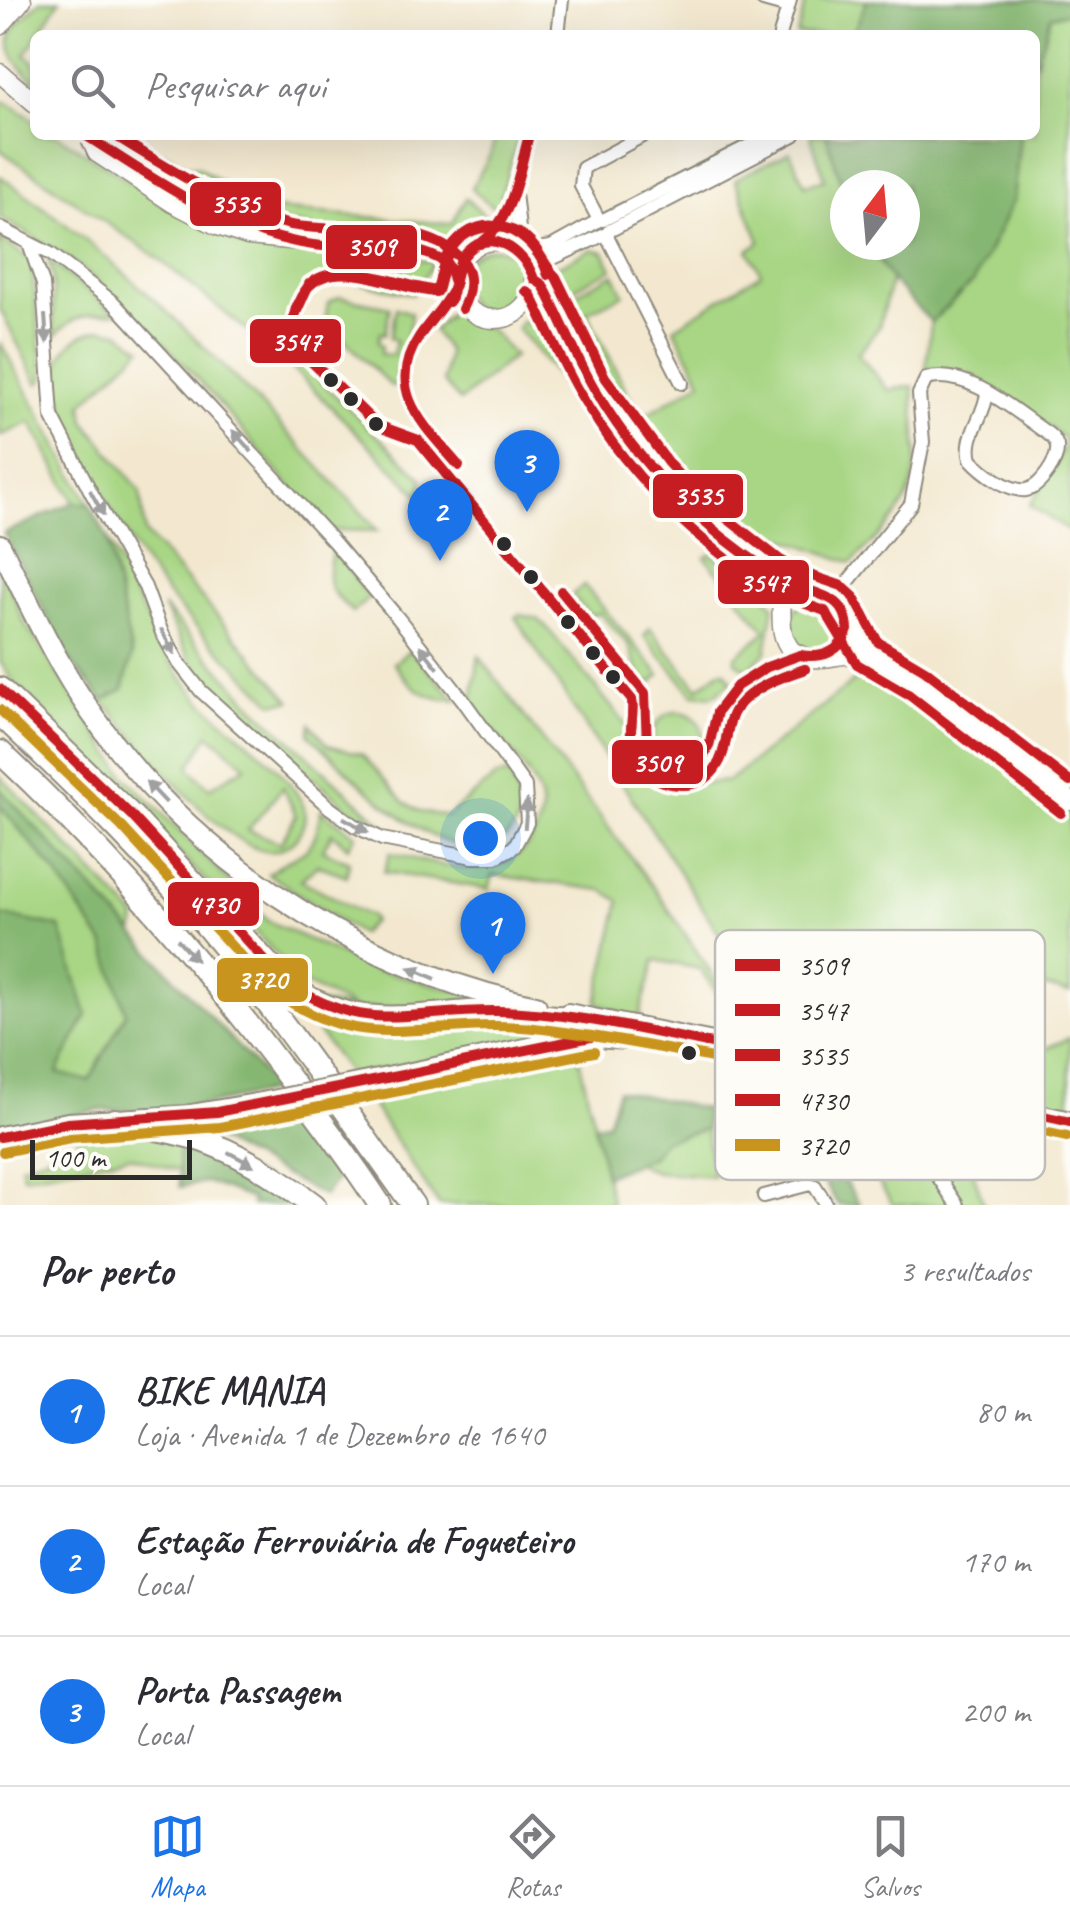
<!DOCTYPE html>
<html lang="pt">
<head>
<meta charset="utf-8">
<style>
  body { margin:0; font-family:Caveat,sans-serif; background:#f2f2f3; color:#2b2b33 }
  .compass { position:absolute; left:830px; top:170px; width:90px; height:90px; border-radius:50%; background:#fff; box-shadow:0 10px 40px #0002; rotate:16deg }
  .scale { position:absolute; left:30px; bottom:25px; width:162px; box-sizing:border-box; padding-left:10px; border:5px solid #2b2b2b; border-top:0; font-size:28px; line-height:35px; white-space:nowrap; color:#2b2b2b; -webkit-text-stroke:8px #fdfcf7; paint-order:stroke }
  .you { position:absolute; left:480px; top:838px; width:35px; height:35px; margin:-25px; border:8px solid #fff; border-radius:50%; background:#1a73e8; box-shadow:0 0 0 15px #1a73e833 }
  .badge { display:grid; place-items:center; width:65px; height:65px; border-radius:50%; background:#1a73e8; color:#fff; font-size:32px; font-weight:700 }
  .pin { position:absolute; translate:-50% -82px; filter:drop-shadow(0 2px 5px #0008) }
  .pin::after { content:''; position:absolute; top:52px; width:35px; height:30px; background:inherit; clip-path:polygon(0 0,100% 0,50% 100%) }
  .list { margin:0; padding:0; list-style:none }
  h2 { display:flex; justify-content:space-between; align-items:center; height:130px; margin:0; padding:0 40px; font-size:42px }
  h2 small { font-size:32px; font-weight:400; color:#7c7c81 }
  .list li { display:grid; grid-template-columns:65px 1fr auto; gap:30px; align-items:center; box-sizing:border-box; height:150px; padding:0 40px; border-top:2px solid #e1e1e2 }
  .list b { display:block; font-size:38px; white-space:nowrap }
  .list p { margin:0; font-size:32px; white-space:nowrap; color:#7c7c81 }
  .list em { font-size:32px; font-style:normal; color:#7c7c81 }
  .icon { flex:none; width:55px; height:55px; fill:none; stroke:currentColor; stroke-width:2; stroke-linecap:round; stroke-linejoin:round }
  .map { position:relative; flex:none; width:1070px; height:1205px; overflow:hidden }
  .search { position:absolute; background:#fff; box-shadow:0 10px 40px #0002; left:30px; right:30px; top:30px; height:110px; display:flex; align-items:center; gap:25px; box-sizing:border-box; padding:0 35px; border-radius:15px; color:#7c7c81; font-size:38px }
  .sheet { height:580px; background:#fff }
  nav { display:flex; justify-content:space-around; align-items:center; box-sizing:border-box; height:140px; border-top:2px solid #e1e1e2; background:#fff; font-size:28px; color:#7c7c81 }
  nav a { display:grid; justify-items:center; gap:5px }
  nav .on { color:#1a73e8 }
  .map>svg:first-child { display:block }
  .green { fill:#a8d684; stroke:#6a8058; stroke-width:2.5; fill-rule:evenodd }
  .forest { fill:#86b772; stroke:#58714e; stroke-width:2.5 }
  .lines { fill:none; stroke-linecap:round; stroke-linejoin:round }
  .minor-casing { stroke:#8f8a7d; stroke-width:16 }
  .secondary-casing { stroke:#8f8a7d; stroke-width:21 }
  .primary-casing { stroke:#8f8a7d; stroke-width:24 }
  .motorway-casing { stroke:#8f8a7d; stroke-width:26 }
  .minor { stroke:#fff; stroke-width:12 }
  .secondary { stroke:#fff; stroke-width:18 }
  .primary { stroke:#fff; stroke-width:20 }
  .motorway { stroke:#fff; stroke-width:22 }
  .primary-bridge-casing { stroke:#8f8a7d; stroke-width:24; stroke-linecap:butt }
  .primary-bridge { stroke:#fff; stroke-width:20 }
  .bus-1-casing { stroke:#fdfcf7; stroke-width:18 }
  .bus-2-casing { stroke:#fdfcf7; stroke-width:18 }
  .bus-3-casing { stroke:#fdfcf7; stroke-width:18 }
  .bus-4-casing { stroke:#fdfcf7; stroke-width:18 }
  .bus-5-casing { stroke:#fdfcf7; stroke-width:18 }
  .bus-1 { stroke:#c61d23; stroke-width:10 }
  .bus-2 { stroke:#c61d23; stroke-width:10 }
  .bus-3 { stroke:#c61d23; stroke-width:10 }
  .bus-4 { stroke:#c61d23; stroke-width:10 }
  .bus-5 { stroke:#c8941e; stroke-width:10 }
  .oneway { fill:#a0a0a0 }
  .bus-dot { fill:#2b2b2b; stroke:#fdfcf7; stroke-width:4 }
  .key { fill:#fdfcf7; stroke:#bebdba; stroke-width:2.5 }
  .key-label { font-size:28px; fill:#2b2b2b }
  .line-badge { stroke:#fdfcf7; stroke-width:4 }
  .badge-label { font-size:28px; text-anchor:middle; font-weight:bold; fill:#fff }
</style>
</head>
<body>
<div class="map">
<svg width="1070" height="1205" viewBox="0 0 1070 1205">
  <rect width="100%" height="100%" fill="#fdfcf7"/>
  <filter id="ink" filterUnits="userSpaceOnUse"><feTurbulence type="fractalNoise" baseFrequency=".01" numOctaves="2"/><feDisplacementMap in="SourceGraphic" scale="20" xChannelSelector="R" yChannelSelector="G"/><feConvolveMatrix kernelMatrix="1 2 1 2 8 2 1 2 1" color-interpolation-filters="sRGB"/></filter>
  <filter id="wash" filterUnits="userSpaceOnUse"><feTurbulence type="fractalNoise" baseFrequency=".0048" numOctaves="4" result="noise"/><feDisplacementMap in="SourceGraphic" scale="40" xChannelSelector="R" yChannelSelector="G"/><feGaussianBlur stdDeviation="2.25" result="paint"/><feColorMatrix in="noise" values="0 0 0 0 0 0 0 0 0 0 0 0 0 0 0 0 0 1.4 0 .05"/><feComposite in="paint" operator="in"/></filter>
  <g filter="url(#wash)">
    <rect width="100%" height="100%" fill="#f3e8cf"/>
    <path class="green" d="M42 0H60L25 55 35 62V83C0 47 1 35 42 0Z
      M806 0H867L852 35H797Z
      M1070 12V532L1030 505 1066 445 1063 437 974 376 926 369 931 322 974 281 1013 201 1020 135H1035V66L1051 15Z
      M0 102H6L35 121V135H57L169 206 242 245 282 251 430 261 433 264 413 294 325 276C295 298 288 315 289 351L422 478 423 499 286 362 155 256 0 150Z
      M496 135H519L497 210 471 189 490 155Z
      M810 135H826L845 194V245H870L891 280 879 327 858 354 888 390 913 386C914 418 921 458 911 488 902 517 872 541 852 563L781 537 767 553 683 486 653 453 639 419 702 381 674 328 761 273 748 250 760 242 735 179 790 152 805 185 825 179Z
      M162 153 189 167H198L249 201 245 213 240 215 210 201 200 190 176 177H168L151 162 153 156Z
      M0 176C144 275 262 403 378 531L327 530C250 442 177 344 85 271 59 250 29 235 0 218Z
      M466 198 491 221 480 233 458 242 333 233 265 218 260 208 451 224Z
      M0 239 31 260 44 378 38 384 0 309Z
      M461 281a33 33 0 1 1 66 0a33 33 0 1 1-66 0Z
      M592 249 604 252 612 269 556 297 546 277 551 269Z
      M48 260 116 313C90 313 69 316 54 338L53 278Z
      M614 274 624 294 587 312 635 408V414L609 379 567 298Z
      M340 297 390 307 385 334 380 333 378 343 382 345 381 354 393 355 396 340 390 338 396 308 411 313C411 337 396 356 396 386H391L325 321 328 303Z
      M454 310 490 329 514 356 460 401 443 382 448 352 433 330Z
      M522 321 544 332 581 404 517 328Z
      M102 329 119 332 142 348 83 403 85 421 140 491 145 533 291 701 273 703C236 665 193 628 161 586 128 543 62 434 58 381 55 352 76 333 102 329Z
      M0 342 90 505 74 502 31 422 0 436Z
      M107 538C134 591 158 654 199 698 230 732 279 758 301 801 306 809 306 821 301 830 295 843 279 854 265 851 218 842 136 738 103 701L123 690 132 656ZM209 734 246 766 209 788 189 767ZM283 787 296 815 281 843 248 830Z
      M333 547 369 598 353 612C325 589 326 581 333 547Z
      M711 554 764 592 774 606 766 652 748 670 736 662 735 657 766 631 705 557Z
      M0 564 24 622 126 777 268 921 370 968 503 1002 356 1009 305 984 12 680 0 662Z
      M584 585 660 675 649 685 638 671 629 645 599 613 590 616 572 595Z
      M789 626a25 25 0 1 1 50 0a25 25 0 1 1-50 0Z
      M163 607 254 707 389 830 347 807 209 686 194 667Z
      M520 615 538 619 548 629 632 732 644 761 664 779H693L700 784 728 781 868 670 882 673 1070 812V993L1041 986 1015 1014 941 1001 904 978 855 973 849 981 830 1057 794 1050 515 617Z
      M650 628 698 688 720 671H725L732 681 713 696 693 694 644 636Z
      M410 650 456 700C425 699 411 689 394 663Z
      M479 656 657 892 757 1042 723 1035 729 1010 700 969 655 960 638 1021 597 1002 620 901 602 890 493 875 489 889 384 872 390 853C435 863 503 889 533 837 541 823 545 808 538 792 524 761 493 733 471 706Z
      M653 737a25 25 0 1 1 50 0a25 25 0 1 1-50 0Z
      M311 724 328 745 362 754 404 802 421 812 447 816 497 776 510 774C519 794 528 820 506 837 448 882 347 770 309 734Z
      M0 776 136 917 134 933 0 789Z
      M0 806 56 873 105 946 126 1013 89 1081 56 1073 60 927 1 915 0 912Z
      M321 810 356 835 348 847 332 833 323 850 349 862 347 876 317 865 301 880 371 917 373 921 360 934 268 874C301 847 314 860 321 810Z
      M293 999 436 1021 555 1023 551 1036 351 1076Z
      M1070 1038V1109L1037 1101 1040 1081 1017 1075 1020 1059Z
      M577 1048 612 1205H439L364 1093Z
      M819 1089 955 1116 984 1205H893Z
      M706 1129 713 1176 656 1172 636 1163 652 1156 664 1140Z
      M130 1131 198 1147 179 1152V1171L130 1156 23 1176 21 1165 78 1144 77 1134Z"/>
    <path class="forest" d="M867 0H1070V12L1051 16 1035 66V35H852Z
      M826 135H1020L1013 201 974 281 931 322 891 280 870 245H905V185H845V194Z
      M74 502 90 505 107 538 132 656 123 690 103 701 68 658 4 533Z
      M0 789 278 1090 175 1111 99 1110 0 1130V915L60 927 87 1015 57 1073 89 1081 126 1013 105 946 56 873 0 806Z
      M742 1072 780 1081 860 1205H838L818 1172 791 1162Z
      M618 1090 706 1109V1129L664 1140 652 1156 605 1176 594 1125 607 1123Z
      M291 1107 338 1177 324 1196 196 1129 195 1123Z
      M198 1147 277 1186 301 1205H251L252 1199 207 1182 180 1187 178 1152Z"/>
  </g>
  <g filter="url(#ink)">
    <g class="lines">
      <g class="minor-casing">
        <path id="minor" d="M763 0 788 7
          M558 35 562 0
          M780 35 790 0
          M515 193 520 238 518 249
          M599 220 581 186 583 168 644 135
          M603 220 770 135
          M0 228 51 254 114 303 333 541 398 618 463 700 525 786 527 823 514 847 496 857H473L382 839 355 826 330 808 201 691 179 663 162 633 145 587 92 494 52 416 43 284 29 244
          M609 231 794 135
          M606 234 682 383
          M480 244C513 225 518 169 529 135
          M520 251 551 247 596 222
          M534 275 549 260 603 235
          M834 599 911 504 923 442 919 394 926 379C967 367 1016 412 1047 433 1052 437 1055 439 1057 446 1059 460 1040 488 1026 490 1009 492 982 471 971 459 964 436 985 416 987 393
          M939 1178 957 1205
          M764 1196 810 1184 815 1186 827 1205"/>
      </g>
      <g class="secondary-casing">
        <path id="secondary" d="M0 3 3 0
          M0 26 22 0
          M0 73 35 103
          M90 138 97 153 173 203 218 226 248 236 372 248 470 250
          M456 280a39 39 0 1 1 78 0a39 39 0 1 1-78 0Z
          M534 279 543 285 592 385 656 473 703 519 771 572 798 587 833 598 841 605 854 634 867 653
          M771 572C792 602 771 626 792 651 824 671 844 641 885 662L1002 745 1070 801"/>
      </g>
      <g class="primary-casing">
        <path id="primary" d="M0 545C25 595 48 646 78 693 181 853 350 966 536 1006
          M568 1014 728 1046 1070 1122
          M383 1079 564 1041 592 1037 628 1039
          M0 1137 68 1123 185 1116 262 1103"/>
      </g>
      <g class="motorway-casing">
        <path id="motorway" d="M0 689 133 817 280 977C348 1037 410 1013 491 1011 522 1011 552 1019 583 1018
          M0 714C72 782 144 852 208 928 282 1017 346 1112 413 1205
          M0 752C109 854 206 966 295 1086 324 1125 354 1164 380 1205
          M115 1120C140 1126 166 1130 191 1137 235 1150 278 1177 314 1205"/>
      </g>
      <use href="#minor" class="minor"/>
      <use href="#secondary" class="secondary"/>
      <use href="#primary" class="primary"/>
      <use href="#motorway" class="motorway"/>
      <g class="primary-bridge-casing">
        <path id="primary-bridge" d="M262 1103 383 1079"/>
      </g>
      <use href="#primary-bridge" class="primary-bridge"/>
      <g class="bus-1-casing">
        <path id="bus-1" d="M85 135C155 179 229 234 313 245 352 250 417 239 448 265L455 285C446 305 431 319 419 337 383 391 426 427 459 466
          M480 244C514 218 518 174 529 135
          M534 279 543 285C561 319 575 355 594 388 637 462 697 524 768 570 779 577 790 584 802 588 826 596 847 600 848 630 841 652 822 659 800 655
          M449 302C456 288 454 270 463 257 487 224 524 249 534 279
          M561 591 645 693 647 746 657 762 671 769H690L699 765 709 746 717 712 737 686 767 667 800 655"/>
      </g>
      <g class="bus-2-casing">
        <path id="bus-2" d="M548 275C535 232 484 204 452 247 442 260 442 277 436 292 393 290 323 245 298 303 291 319 292 335 299 350L377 425 418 440 632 700C634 713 630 726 631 739 633 768 657 786 684 785 698 784 710 778 717 766 729 748 724 724 737 707 753 687 781 677 805 669
          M526 291 531 295C547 327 561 361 579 392 630 480 727 580 825 611L857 664 908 694 1061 813"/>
      </g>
      <g class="bus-3-casing">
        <path id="bus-3" d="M114 135C160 163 205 192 255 212 267 216 279 223 291 225 339 234 409 221 449 249 472 264 474 286 462 309
          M805 669C781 677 753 687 737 707 724 724 729 748 717 766 710 778 698 784 684 785 657 786 633 768 631 739 630 726 634 713 632 700L418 440 377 425 299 348 293 320 309 284C344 257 398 286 437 291 441 279 442 266 448 254 463 224 504 218 528 240 541 251 544 266 556 277L605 377 668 463 697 495 779 559 804 573 842 586 854 597 878 642 925 670 1070 782"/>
      </g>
      <g class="bus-4-casing">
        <path id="bus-4" d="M0 689 133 817 280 977C362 1038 406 1010 497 1011 568 1012 638 1029 707 1043 828 1067 949 1095 1070 1122
          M0 1137 68 1123 217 1112 591 1037"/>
      </g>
      <g class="bus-5-casing">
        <path id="bus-5" d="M0 710 122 827 270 988C351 1050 401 1027 494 1026 527 1026 560 1031 592 1036 752 1062 909 1102 1067 1137
          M3 1152 70 1138 220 1127 594 1052"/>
      </g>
      <use href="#bus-1" class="bus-1"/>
      <use href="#bus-2" class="bus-2"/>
      <use href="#bus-3" class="bus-3"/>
      <use href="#bus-4" class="bus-4"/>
      <use href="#bus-5" class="bus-5"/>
    </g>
    <defs><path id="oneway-solid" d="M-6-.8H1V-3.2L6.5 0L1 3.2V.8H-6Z" transform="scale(2.5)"/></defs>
    <g class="oneway">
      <use href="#oneway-solid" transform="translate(46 329) rotate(86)"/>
      <use href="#oneway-solid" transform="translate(242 441) rotate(-132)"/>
      <use href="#oneway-solid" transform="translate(97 503) rotate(61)"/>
      <use href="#oneway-solid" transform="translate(168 642) rotate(62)"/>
      <use href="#oneway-solid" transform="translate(429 657) rotate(-129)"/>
      <use href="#oneway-solid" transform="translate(156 792) rotate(-134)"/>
      <use href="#oneway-solid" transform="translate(526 814) rotate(-85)"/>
      <use href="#oneway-solid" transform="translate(356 825) rotate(30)"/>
      <use href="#oneway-solid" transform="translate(187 950) rotate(49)"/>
      <use href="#oneway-solid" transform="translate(422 973) rotate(-157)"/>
      <use href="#oneway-solid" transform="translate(241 1159) rotate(28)"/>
    </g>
  </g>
  <g class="bus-dot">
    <circle cx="331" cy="380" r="9"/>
    <circle cx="351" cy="399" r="9"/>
    <circle cx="376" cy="424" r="9"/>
    <circle cx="504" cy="544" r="9"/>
    <circle cx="531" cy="577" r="9"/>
    <circle cx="568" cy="622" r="9"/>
    <circle cx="593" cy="653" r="9"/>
    <circle cx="613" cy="677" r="9"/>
    <circle cx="689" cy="1053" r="9"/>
  </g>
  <rect x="715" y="930" width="330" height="250" rx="15" class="key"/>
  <rect x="735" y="959" width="45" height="12" fill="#c61d23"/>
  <rect x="735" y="1004" width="45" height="12" fill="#c61d23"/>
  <rect x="735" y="1049" width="45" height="12" fill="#c61d23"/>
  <rect x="735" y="1094" width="45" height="12" fill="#c61d23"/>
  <rect x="735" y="1139" width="45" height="12" fill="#c8941e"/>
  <g class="key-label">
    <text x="798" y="975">3509</text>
    <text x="798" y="1020">3547</text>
    <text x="798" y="1065">3535</text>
    <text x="798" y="1110">4730</text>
    <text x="798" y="1155">3720</text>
  </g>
  <g class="line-badge">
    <rect x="188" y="180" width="95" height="48" rx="10" fill="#c61d23"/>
    <rect x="324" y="223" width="95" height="48" rx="10" fill="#c61d23"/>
    <rect x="248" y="317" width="95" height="48" rx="10" fill="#c61d23"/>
    <rect x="651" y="472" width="94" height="48" rx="10" fill="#c61d23"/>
    <rect x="716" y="558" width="95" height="48" rx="10" fill="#c61d23"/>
    <rect x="610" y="738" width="95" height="48" rx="10" fill="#c61d23"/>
    <rect x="166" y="880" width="95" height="48" rx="10" fill="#c61d23"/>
    <rect x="215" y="956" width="95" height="48" rx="10" fill="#c8941e"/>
  </g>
  <g class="badge-label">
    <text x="235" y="213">3535</text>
    <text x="371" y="256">3509</text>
    <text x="296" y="351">3547</text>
    <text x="698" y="505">3535</text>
    <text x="764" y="592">3547</text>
    <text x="657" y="772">3509</text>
    <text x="213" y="914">4730</text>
    <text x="262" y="989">3720</text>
  </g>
</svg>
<svg class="compass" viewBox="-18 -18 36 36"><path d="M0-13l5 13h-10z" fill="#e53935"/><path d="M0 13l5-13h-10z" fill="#7c7c81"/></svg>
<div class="scale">100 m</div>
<div class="you"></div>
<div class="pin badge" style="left:493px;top:974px">1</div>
<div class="pin badge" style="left:440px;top:561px">2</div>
<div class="pin badge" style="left:527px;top:512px">3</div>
<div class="search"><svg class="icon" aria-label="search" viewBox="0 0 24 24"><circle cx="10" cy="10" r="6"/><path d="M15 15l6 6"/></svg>Pesquisar aqui</div>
</div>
<section class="sheet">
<h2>Por perto<small>3 resultados</small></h2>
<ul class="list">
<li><span class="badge">1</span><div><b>BIKE MANIA</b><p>Loja · Avenida 1 de Dezembro de 1640</p></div><em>80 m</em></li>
<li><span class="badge">2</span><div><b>Estação Ferroviária de Fogueteiro</b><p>Local</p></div><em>170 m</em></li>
<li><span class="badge">3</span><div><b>Porta Passagem</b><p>Local</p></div><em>200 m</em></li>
</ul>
</section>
<nav>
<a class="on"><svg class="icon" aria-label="map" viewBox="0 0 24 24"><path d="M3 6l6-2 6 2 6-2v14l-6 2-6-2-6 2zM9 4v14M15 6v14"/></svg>Mapa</a>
<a><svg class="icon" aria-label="directions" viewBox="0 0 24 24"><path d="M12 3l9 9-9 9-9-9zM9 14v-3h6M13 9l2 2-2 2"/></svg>Rotas</a>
<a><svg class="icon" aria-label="saved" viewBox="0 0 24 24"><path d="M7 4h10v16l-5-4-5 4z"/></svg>Salvos</a>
</nav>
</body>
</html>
